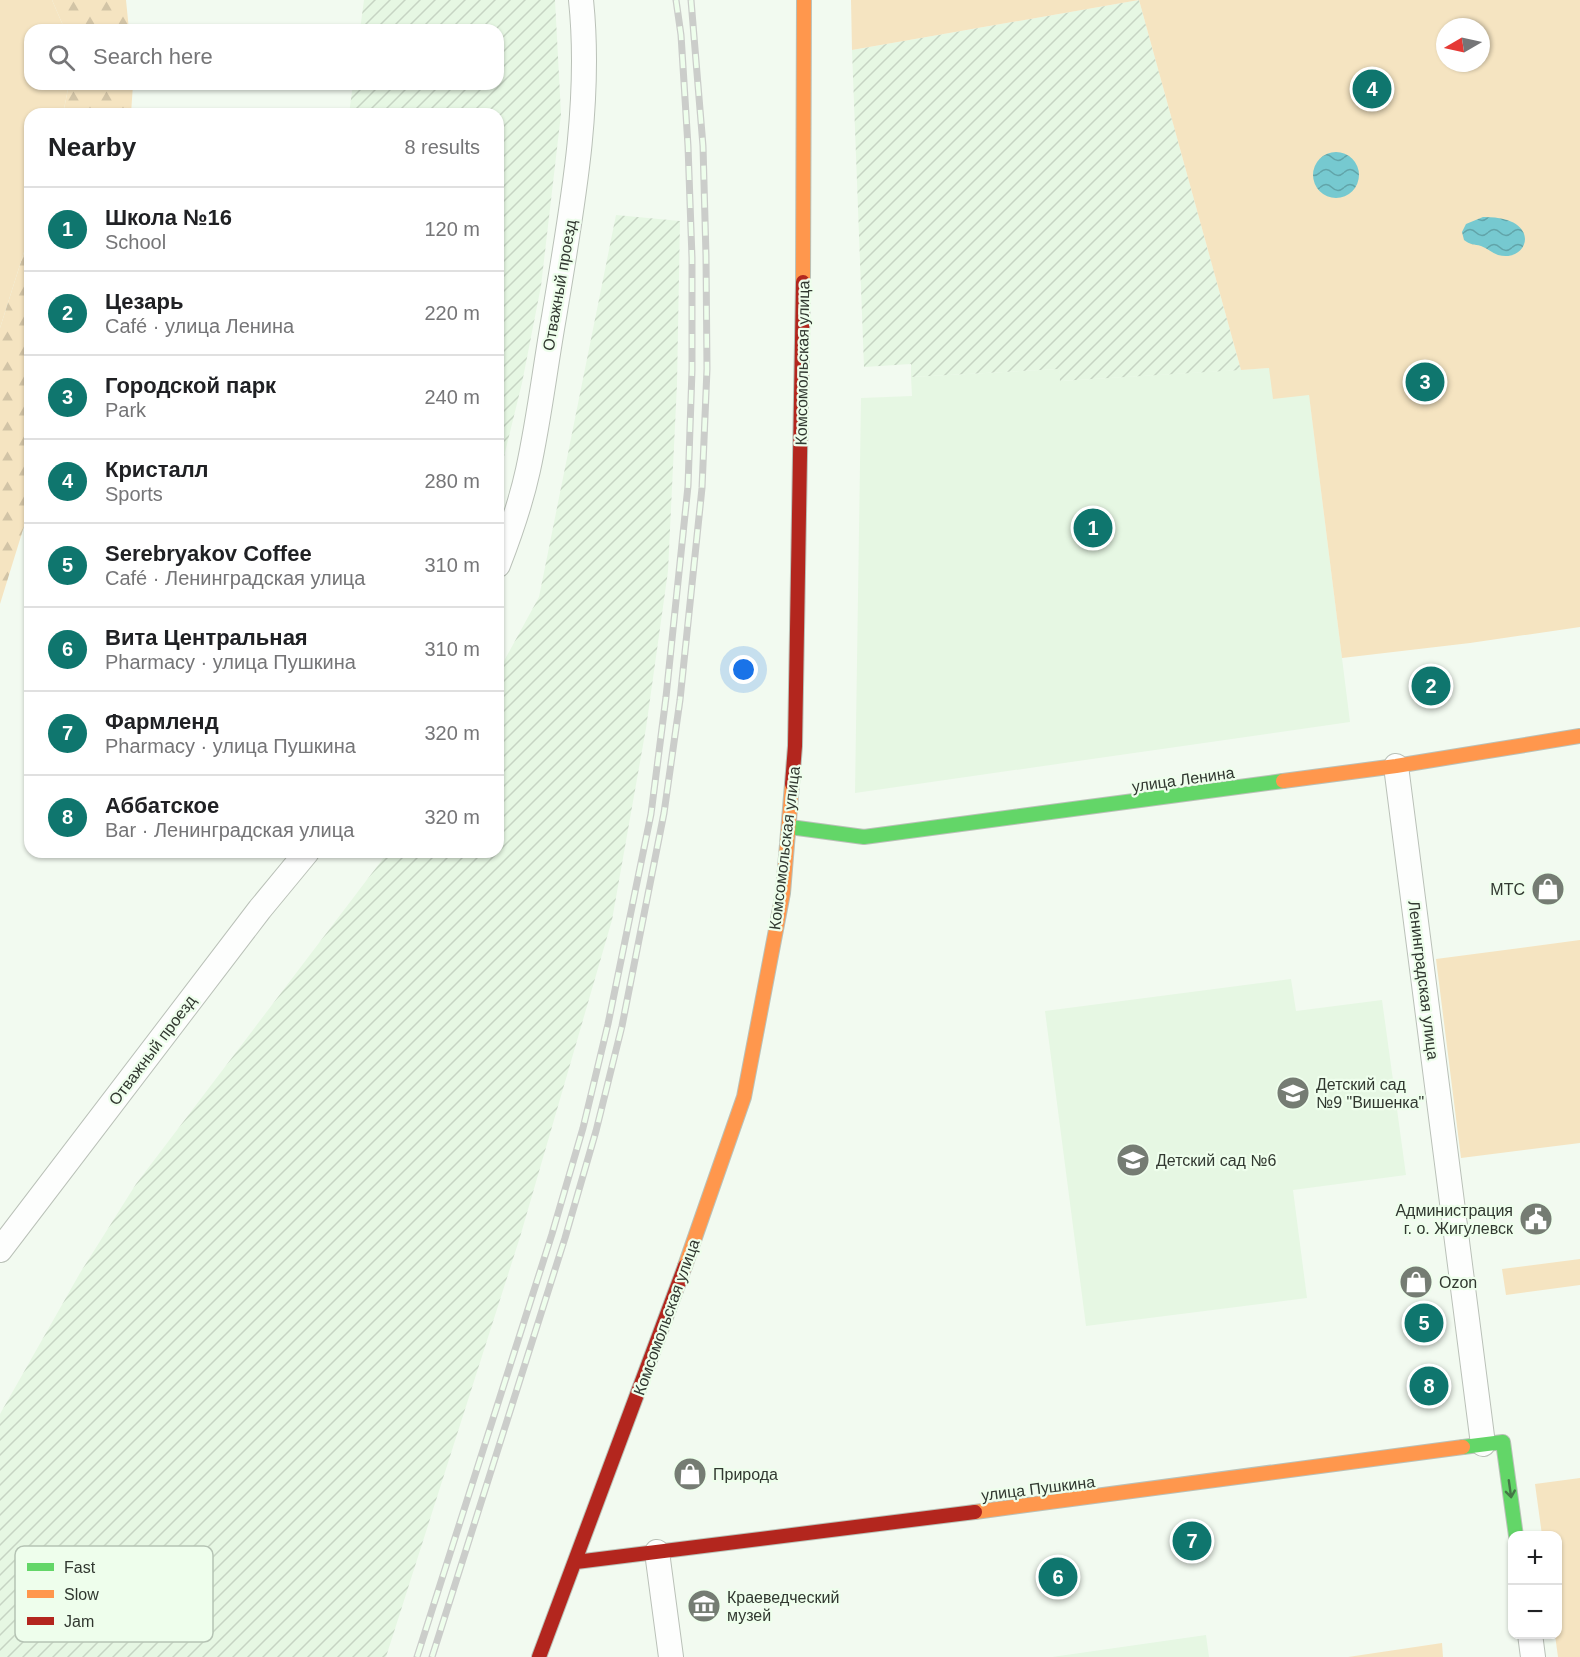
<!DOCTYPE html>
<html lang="en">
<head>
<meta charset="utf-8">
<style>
  body { margin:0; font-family:Arial,sans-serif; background:#f2f2f2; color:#202124 }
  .controls { position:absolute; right:18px; bottom:18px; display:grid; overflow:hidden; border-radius:12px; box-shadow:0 2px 4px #0004 }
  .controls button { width:54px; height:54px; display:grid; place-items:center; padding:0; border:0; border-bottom:2px solid #e0e0e0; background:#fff; color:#202124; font:30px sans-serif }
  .compass { position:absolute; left:1436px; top:18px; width:54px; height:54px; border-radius:50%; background:#fff; box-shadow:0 2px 4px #0004; rotate:261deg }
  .you { position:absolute; left:744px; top:670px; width:21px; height:21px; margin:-15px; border:4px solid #fff; border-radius:50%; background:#1a73e8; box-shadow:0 0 0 9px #1a73e833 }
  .badge { display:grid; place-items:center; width:39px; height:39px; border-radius:50%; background:#0f766e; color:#fff; font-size:20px; font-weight:700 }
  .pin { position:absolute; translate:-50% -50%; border:3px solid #fff; box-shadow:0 2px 6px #0006 }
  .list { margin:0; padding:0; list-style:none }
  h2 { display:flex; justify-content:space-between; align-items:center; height:78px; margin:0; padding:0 24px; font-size:26px }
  h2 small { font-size:20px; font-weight:400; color:#757577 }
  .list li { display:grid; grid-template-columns:39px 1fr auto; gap:18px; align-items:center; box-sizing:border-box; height:84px; padding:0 24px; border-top:2px solid #e0e0e0 }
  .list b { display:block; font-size:22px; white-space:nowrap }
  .list p { margin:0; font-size:20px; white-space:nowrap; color:#757577 }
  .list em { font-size:20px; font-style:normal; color:#757577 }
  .icon { flex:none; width:33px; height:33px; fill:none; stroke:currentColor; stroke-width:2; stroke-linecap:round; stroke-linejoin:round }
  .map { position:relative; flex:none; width:1580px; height:1657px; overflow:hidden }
  .search { position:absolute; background:#fff; box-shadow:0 2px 4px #0004; left:24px; top:24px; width:480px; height:66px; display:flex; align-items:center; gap:15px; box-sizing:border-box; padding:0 21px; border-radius:18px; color:#757577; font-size:22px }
  .panel { position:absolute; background:#fff; box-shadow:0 2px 4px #0004; left:24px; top:108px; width:480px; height:750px; border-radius:18px }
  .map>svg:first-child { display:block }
  .built { fill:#e6f7e3 }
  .industrial { fill:url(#industrial-furrows) }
  .green { fill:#f5e4c1; fill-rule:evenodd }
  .forest { fill:url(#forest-firs) }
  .water { fill:url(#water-waves) }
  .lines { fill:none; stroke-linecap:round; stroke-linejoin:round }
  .street-casing { stroke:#bac1b8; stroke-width:26 }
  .fast-casing { stroke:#bac1b8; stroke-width:16 }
  .slow-casing { stroke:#bac1b8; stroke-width:16 }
  .jam-casing { stroke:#bac1b8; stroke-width:16 }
  .street { stroke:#fdfefd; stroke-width:24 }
  .fast { stroke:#63d668; stroke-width:14 }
  .slow { stroke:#ff974d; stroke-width:14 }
  .jam { stroke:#b3261e; stroke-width:14 }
  .rail-casing { stroke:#cbcdca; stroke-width:7 }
  .rail { stroke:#eefeec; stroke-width:4.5; stroke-dasharray:14; stroke-linecap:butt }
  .oneway { stroke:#457746 }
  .labels { text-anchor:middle; stroke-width:4.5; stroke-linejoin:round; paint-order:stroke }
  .street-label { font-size:16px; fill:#313830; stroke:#eefeec }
  .poi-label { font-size:16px; fill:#313830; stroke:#eefeec; text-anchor:start }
  .key { fill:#eefeec; stroke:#b5c3b4; stroke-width:1.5 }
  .key-label { font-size:16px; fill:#313830 }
</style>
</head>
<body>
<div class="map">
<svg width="1580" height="1657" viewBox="0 0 1580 1657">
  <defs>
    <pattern id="industrial-furrows" width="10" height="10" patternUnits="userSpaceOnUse" patternTransform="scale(1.5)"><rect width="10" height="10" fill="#e6f7e3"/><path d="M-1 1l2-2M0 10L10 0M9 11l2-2" fill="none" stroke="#c6d4c3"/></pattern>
    <pattern id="forest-firs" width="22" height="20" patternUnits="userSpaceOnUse" patternTransform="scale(1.5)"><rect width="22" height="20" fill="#f5e4c1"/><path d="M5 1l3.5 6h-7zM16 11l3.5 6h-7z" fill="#d2c4a6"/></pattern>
    <pattern id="water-waves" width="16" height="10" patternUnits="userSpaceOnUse" patternTransform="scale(1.5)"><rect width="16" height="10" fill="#76c9d0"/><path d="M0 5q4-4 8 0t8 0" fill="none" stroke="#61a4a9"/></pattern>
  </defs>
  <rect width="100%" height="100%" fill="#f2faf0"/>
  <path class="built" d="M1269 368 1309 394 1350 722 855 793 861 398 912 396 911 377 1059 369 1061 381Z
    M1291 979 1296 1011 1382 1000 1406 1175 1293 1190 1307 1298 1086 1326 1045 1011Z
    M1206 1635 1209 1657H1052Z"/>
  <path class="industrial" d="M364 0H555L561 114 541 286 522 383 498 481V114H349L353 84H498V30H360Z
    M1139 0 1241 370 1060 381 1059 369 911 377V364L864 367 852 50Z
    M616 215 680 221 677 384 668 571 646 728 612 920 520 1237 386 1657H0V1414L80 1273 136 1184 388 852H498V672L539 597Z"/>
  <path class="green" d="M0 0H52L65 30H30V84H69L63 114H30V233L0 328Z
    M851 0H1139L852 50Z
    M1139 0H1580V627L1470 643 1342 658 1309 395 1273 399 1269 368 1241 370ZM1445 27H1481V63H1445Z
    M1580 940V1143L1461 1158 1436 959Z
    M1580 1259V1285L1506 1295 1502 1269Z
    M1580 1478V1657H1558L1555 1635 1558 1634V1536L1542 1535 1535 1484Z
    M1442 1643 1443 1657H1348Z"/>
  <path class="forest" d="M52 0H126L129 30H65Z
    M69 84H133L131 114H63Z
    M30 233V507L0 604V328Z"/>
  <path class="water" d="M1313 175a23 23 0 1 1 46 0a23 23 0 1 1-46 0Z
    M1483 217C1544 216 1529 264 1498 255 1492 253 1487 248 1481 246 1474 244 1470 245 1464 240L1462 232 1466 224Z"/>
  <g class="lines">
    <g class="street-casing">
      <path id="street" d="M498 565C510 534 521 502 528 470 539 420 545 368 554 317 571 213 592 105 581 0
        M1396 766 1483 1444
        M0 1250 260 909 307 852
        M657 1552 671 1657
        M1530 1634 1533 1657"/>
    </g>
    <g class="fast-casing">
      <path id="fast" d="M790 827 864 837 1283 781
        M1463 1447 1503 1442 1516 1536"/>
    </g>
    <g class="slow-casing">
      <path id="slow" d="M803 282 804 0
        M1283 781 1396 766 1580 736
        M685 1266 744 1097 783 893 792 784
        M975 1512 1463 1447"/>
    </g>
    <g class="jam-casing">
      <path id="jam" d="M792 784 795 746 803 282
        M576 1562 975 1512
        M539 1657 685 1266"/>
    </g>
    <use href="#street" class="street"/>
    <use href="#fast" class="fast"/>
    <use href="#slow" class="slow"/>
    <use href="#jam" class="jam"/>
    <g class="rail-casing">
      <path id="rail" d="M417 1657 552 1234 583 1128 608 1024 651 814 666 697 688 486 692 370V258L688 146 681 35 676 0
        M432 1657 565 1238 596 1131 622 1026 664 813 680 700 702 488 707 369 706 256 703 146 691 0"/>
    </g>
    <use href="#rail" class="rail"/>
  </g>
  <defs><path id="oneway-shaft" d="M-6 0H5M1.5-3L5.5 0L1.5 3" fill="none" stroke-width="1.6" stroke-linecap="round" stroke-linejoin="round" transform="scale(1.5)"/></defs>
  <use class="oneway" href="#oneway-shaft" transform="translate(1510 1489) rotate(82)"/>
  <defs>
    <g id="shop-disc" transform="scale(1.725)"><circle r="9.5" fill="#757c73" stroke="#eefeec"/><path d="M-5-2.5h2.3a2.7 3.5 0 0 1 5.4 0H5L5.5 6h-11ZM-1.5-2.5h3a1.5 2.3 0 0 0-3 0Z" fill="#fff"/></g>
    <g id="school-disc" transform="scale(1.725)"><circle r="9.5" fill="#757c73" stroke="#eefeec"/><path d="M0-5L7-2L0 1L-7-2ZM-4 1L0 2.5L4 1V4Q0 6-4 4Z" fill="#fff"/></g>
    <g id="civic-disc" transform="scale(1.725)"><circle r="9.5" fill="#757c73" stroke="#eefeec"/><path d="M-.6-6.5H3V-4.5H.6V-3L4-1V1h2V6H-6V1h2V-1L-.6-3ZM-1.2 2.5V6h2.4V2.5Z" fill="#fff"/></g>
    <g id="museum-disc" transform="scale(1.725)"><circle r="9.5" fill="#757c73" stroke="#eefeec"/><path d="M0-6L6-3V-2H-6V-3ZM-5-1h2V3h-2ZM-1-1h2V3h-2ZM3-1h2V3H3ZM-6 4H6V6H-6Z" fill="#fff"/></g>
  </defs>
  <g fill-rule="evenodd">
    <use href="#shop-disc" x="1548" y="889"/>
    <use href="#school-disc" x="1293" y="1093"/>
    <use href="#school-disc" x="1133" y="1160"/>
    <use href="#civic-disc" x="1536" y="1219"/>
    <use href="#shop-disc" x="1416" y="1282"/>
    <use href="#shop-disc" x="690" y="1474"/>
    <use href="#museum-disc" x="704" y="1606"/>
  </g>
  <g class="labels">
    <g class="street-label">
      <text transform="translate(559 285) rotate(-80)" y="6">Отважный проезд</text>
      <text transform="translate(802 363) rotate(-89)" y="6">Комсомольская улица</text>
      <text transform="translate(1183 779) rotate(-8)" y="6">улица Ленина</text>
      <text transform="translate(784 848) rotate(-83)" y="6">Комсомольская улица</text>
      <text transform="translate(1424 980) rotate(83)" y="6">Ленинградская улица</text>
      <text transform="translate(152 1050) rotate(-53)" y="6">Отважный проезд</text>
      <text transform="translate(666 1317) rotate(-70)" y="6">Комсомольская улица</text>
      <text transform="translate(1038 1488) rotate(-7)" y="6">улица Пушкина</text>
    </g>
    <g class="poi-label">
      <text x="1525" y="895" text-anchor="end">МТС</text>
      <text x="1316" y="1090">Детский сад<tspan x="1316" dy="18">№9 "Вишенка"</tspan></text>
      <text x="1156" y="1166">Детский сад №6</text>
      <text x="1513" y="1216" text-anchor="end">Администрация<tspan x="1513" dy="18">г. о. Жигулевск</tspan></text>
      <text x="1439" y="1288">Ozon</text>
      <text x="713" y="1480">Природа</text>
      <text x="727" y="1603">Краеведческий<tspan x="727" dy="18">музей</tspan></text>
    </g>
  </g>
  <rect x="15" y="1546" width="198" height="96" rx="9" class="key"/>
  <rect x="27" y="1563" width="27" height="8" fill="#63d668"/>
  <rect x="27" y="1590" width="27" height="8" fill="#ff974d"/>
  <rect x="27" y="1617" width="27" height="8" fill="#b3261e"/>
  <g class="key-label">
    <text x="64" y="1573">Fast</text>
    <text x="64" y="1600">Slow</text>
    <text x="64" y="1627">Jam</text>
  </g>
</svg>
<div class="controls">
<button>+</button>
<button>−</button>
</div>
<svg class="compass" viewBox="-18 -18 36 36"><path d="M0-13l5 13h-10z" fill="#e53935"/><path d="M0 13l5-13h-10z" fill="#757577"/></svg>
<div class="you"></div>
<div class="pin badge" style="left:1093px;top:528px">1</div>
<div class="pin badge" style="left:1431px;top:686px">2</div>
<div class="pin badge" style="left:1425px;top:382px">3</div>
<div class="pin badge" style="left:1372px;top:89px">4</div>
<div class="pin badge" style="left:1424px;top:1323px">5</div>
<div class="pin badge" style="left:1058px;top:1577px">6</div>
<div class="pin badge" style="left:1192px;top:1541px">7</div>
<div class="pin badge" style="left:1429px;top:1386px">8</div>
<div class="search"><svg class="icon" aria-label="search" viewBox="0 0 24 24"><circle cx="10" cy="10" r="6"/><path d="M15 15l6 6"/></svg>Search here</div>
<section class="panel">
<h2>Nearby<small>8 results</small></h2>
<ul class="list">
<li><span class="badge">1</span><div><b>Школа №16</b><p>School</p></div><em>120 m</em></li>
<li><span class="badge">2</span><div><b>Цезарь</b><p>Café · улица Ленина</p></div><em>220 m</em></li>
<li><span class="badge">3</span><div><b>Городской парк</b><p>Park</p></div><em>240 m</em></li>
<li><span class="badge">4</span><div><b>Кристалл</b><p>Sports</p></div><em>280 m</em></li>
<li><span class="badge">5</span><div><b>Serebryakov Coffee</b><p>Café · Ленинградская улица</p></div><em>310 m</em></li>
<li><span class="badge">6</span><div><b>Вита Центральная</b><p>Pharmacy · улица Пушкина</p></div><em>310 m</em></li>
<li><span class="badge">7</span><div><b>Фармленд</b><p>Pharmacy · улица Пушкина</p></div><em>320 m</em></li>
<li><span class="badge">8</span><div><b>Аббатское</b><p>Bar · Ленинградская улица</p></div><em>320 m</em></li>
</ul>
</section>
</div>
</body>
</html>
